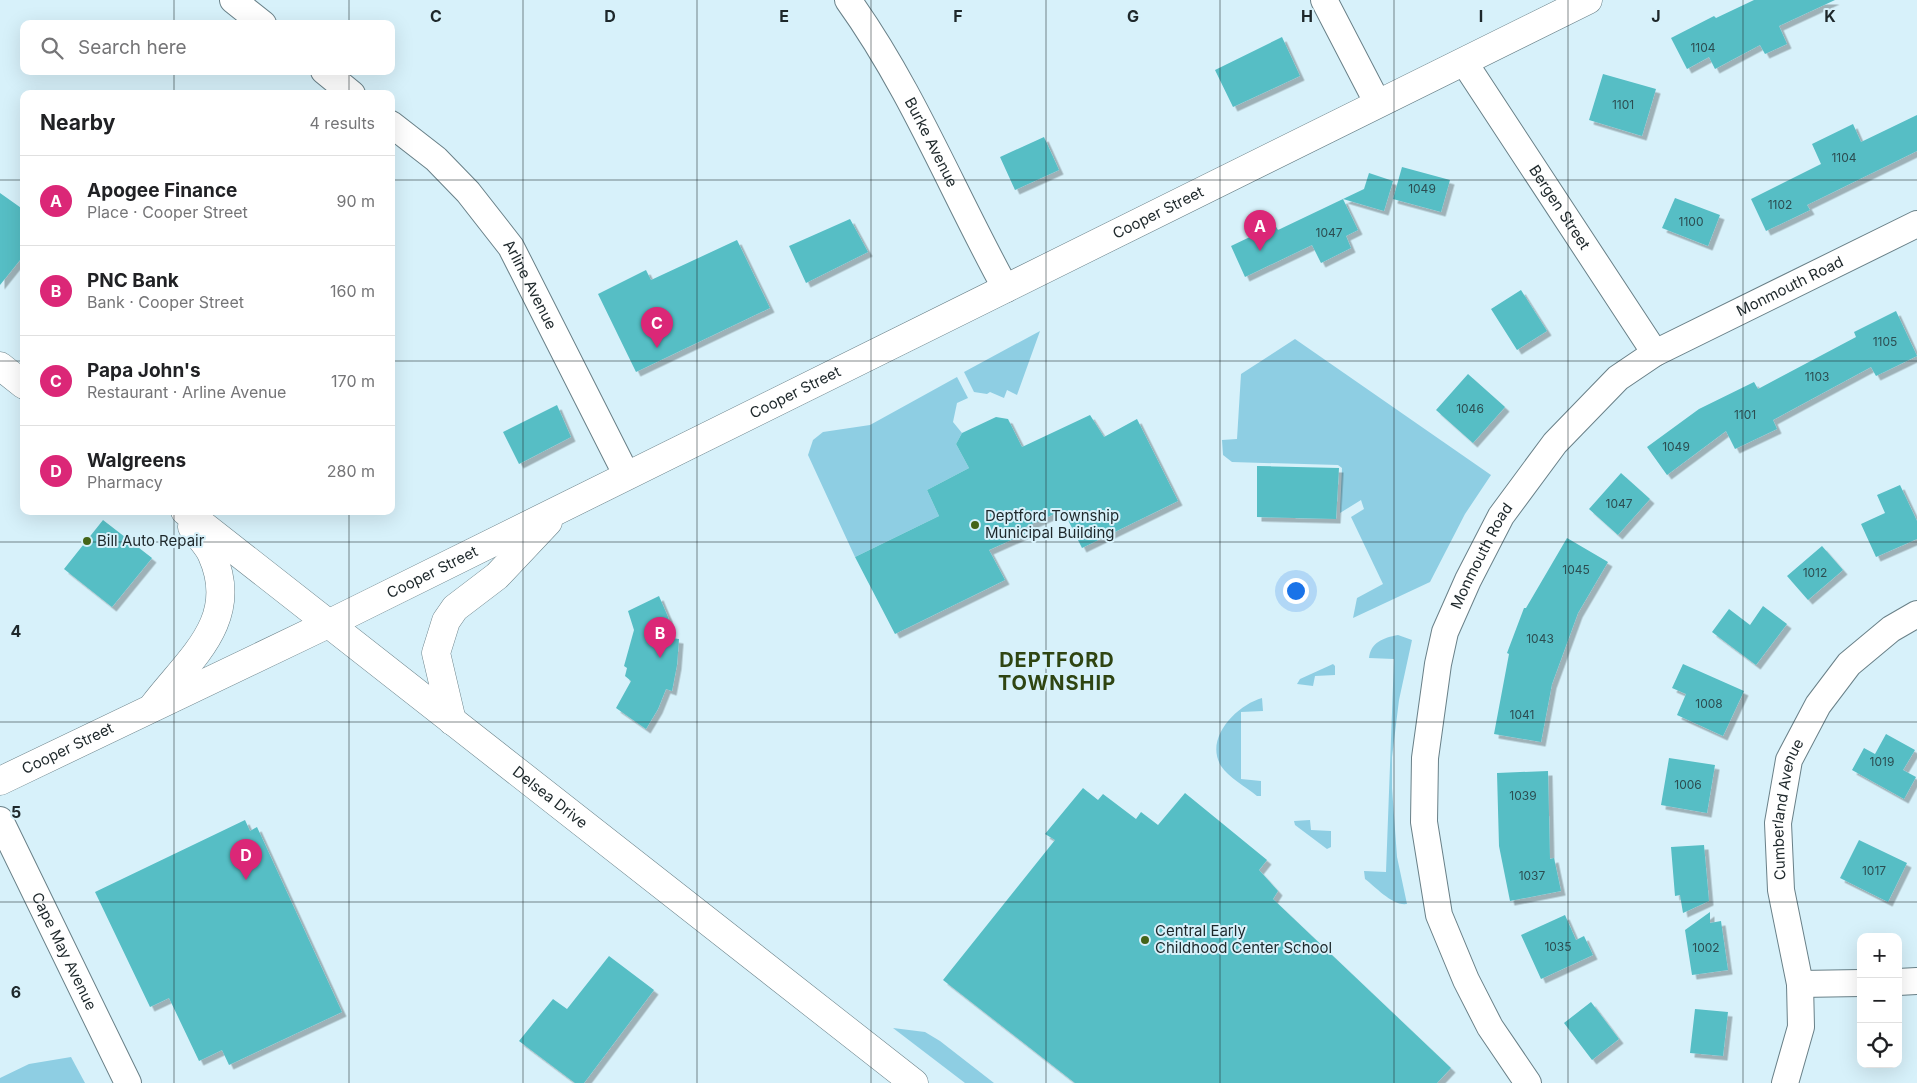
<!DOCTYPE html>
<html lang="en">
<head>
<meta charset="utf-8">
<style>
  body { margin:0; font-family:Inter,sans-serif; background:#f2f2f2; color:#202124 }
  .controls { position:absolute; right:15px; bottom:15px; display:grid; overflow:hidden; border-radius:10px; box-shadow:0 5px 20px #0002 }
  .controls button { width:45px; height:45px; display:grid; place-items:center; padding:0; border:0; border-bottom:1px solid #e0e0e0; background:#fff; color:#202124; font:25px sans-serif }
  .you { position:absolute; left:1295px; top:590px; width:18px; height:18px; margin:-12px; border:4px solid #fff; border-radius:50%; background:#1a73e8; box-shadow:0 0 0 8px #1a73e833 }
  .badge { display:grid; place-items:center; width:32px; height:32px; border-radius:50%; background:#db2777; color:#fff; font-size:16px; font-weight:700 }
  .pin { position:absolute; translate:-50% -41px; filter:drop-shadow(0 1px 2px #0008) }
  .pin::after { content:''; position:absolute; top:26px; width:18px; height:15px; background:inherit; clip-path:polygon(0 0,100% 0,50% 100%) }
  .list { margin:0; padding:0; list-style:none }
  h2 { display:flex; justify-content:space-between; align-items:center; height:65px; margin:0; padding:0 20px; font-size:21px }
  h2 small { font-size:16px; font-weight:400; color:#757577 }
  .list li { display:grid; grid-template-columns:32px 1fr auto; gap:15px; align-items:center; box-sizing:border-box; height:90px; padding:0 20px; border-top:1px solid #e0e0e0 }
  .list b { display:block; font-size:19px; white-space:nowrap }
  .list p { margin:0; font-size:16px; white-space:nowrap; color:#757577 }
  .list em { font-size:16px; font-style:normal; color:#757577 }
  .icon { flex:none; width:28px; height:28px; fill:none; stroke:currentColor; stroke-width:2; stroke-linecap:round; stroke-linejoin:round }
  .map { position:relative; flex:none; width:1917px; height:1083px; overflow:hidden }
  .search { position:absolute; background:#fff; box-shadow:0 5px 20px #0002; left:20px; top:20px; width:375px; height:55px; display:flex; align-items:center; gap:12px; box-sizing:border-box; padding:0 18px; border-radius:10px; color:#757577; font-size:19px }
  .panel { position:absolute; background:#fff; box-shadow:0 5px 20px #0002; left:20px; top:90px; width:375px; height:425px; border-radius:10px }
  .map>svg:first-child { display:block }
  .green { fill:#8ecee3 }
  .building { fill:#57bec5; filter:url(#shadow) }
  .lines { fill:none; stroke-linecap:round; stroke-linejoin:round }
  .minor-casing { stroke:#698088; stroke-width:28 }
  .primary-casing { stroke:#698088; stroke-width:29 }
  .minor { stroke:#fff; stroke-width:26 }
  .primary { stroke:#fff; stroke-width:28 }
  .grid { fill:none; stroke:#1e282b; stroke-width:1; stroke-opacity:0.55 }
  .poi-dot { fill:#446418; stroke:#d7f1fa; stroke-width:2 }
  .labels { text-anchor:middle; stroke-width:4; stroke-linejoin:round; paint-order:stroke }
  .number-label { font-size:12px; fill:#2c4e52 }
  .street-label { font-size:15px; fill:#1e282b; stroke:#d7f1fa }
  .poi-label { font-size:15px; fill:#1e282b; stroke:#d7f1fa; text-anchor:start }
  .district-label { font-size:20px; font-weight:bold; letter-spacing:1px; fill:#2f4512; stroke:#d7f1fa }
  .grid-label { font-size:16px; text-anchor:middle; font-weight:bold; fill:#1e282b; stroke:#d7f1fa; stroke-width:4; stroke-linejoin:round; paint-order:stroke }
</style>
</head>
<body>
<div class="map">
<svg width="1917" height="1083" viewBox="0 0 1917 1083">
  <defs>
    <filter id="shadow"><feDropShadow dx="4.5" dy="4.5" stdDeviation="0" flood-color="#0004"/></filter>
  </defs>
  <rect width="100%" height="100%" fill="#d7f1fa"/>
  <path class="green" d="M1040 331 1017 395 1007 390 1004 398 990 392 987 394 974 392 964 372Z
    M1295 339 1491 475 1465 514 1430 582 1353 618 1357 598 1383 584 1351 517 1364 509 1361 500 1340 513 1342 468 1338 465 1232 462 1223 455 1222 440 1237 439 1241 374Z
    M957 377 968 398 957 403 953 422 962 433 956 444 969 468 927 490 939 516 855 557 808 455 813 440 823 432 870 425Z
    M1398 635 1412 640 1399 700 1392 757V788L1397 857 1407 904C1392 906 1376 887 1365 879L1364 871 1386 872 1394 659 1369 658C1371 642 1383 638 1398 635Z
    M1333 664 1335 666V675L1315 676 1313 686 1297 684 1300 679Z
    M1262 698 1263 711 1241 712V779L1261 781V796H1257C1246 787 1228 777 1221 766 1204 738 1237 705 1262 698Z
    M1310 820 1311 830 1331 831V847L1327 849 1295 825 1294 821Z
    M893 1028 925 1032 940 1041 994 1083H965Z
    M71 1057 85 1083H0V1078L29 1064Z"/>
  <path class="building" d="M1754 0H1835L1779 26 1787 44 1765 54 1760 45 1715 69 1709 57 1687 69 1671 38 1714 16 1716 18Z
    M1282 37 1300 76 1233 107 1215 70Z
    M1603 74 1656 89 1642 136 1589 120Z
    M1917 115V151L1807 205 1810 210 1766 231 1751 199 1821 164 1812 144 1853 124 1861 142Z
    M1044 137 1059 170 1015 190 1000 157Z
    M1402 167 1450 180 1441 212 1393 199Z
    M1369 173 1393 181 1384 211 1343 199 1364 189Z
    M0 193 24 210V255L0 285Z
    M1675 198 1720 215 1708 246 1662 228Z
    M1343 199 1358 230 1346 236 1351 248 1321 263 1312 245 1245 277 1231 246 1275 225 1278 230Z
    M850 219 868 252 806 283 789 246Z
    M737 240 770 308 636 372 598 294 646 270 651 280Z
    M1521 290 1547 331 1517 350 1491 309Z
    M1896 311 1917 356 1876 376 1871 367 1773 420 1777 429 1735 449 1726 431 1667 475 1647 447 1699 409 1754 382 1758 389 1856 337 1854 332Z
    M1468 374 1505 407 1473 443 1436 410Z
    M557 405 571 437 519 464 503 432Z
    M1090 415 1104 437 1137 419 1178 501 1082 548 1063 510 1023 528 1025 534 989 550 1005 580 895 634 855 557 939 516 927 490 969 468 956 444 962 433 996 417 1008 419 1022 447Z
    M1257 466 1339 468 1336 519 1257 517Z
    M1621 473 1650 499 1618 535 1589 509Z
    M1900 485 1917 521V539L1876 557 1861 524 1885 513 1877 495Z
    M103 520 152 558 112 607 64 569Z
    M1567 538 1608 562 1578 613 1552 684 1541 742 1494 734 1509 654 1507 653 1524 608H1526Z
    M1822 546 1843 570 1808 600 1787 576Z
    M659 596 668 617 672 638 679 639 677 665 672 691 666 689 658 709 646 729 616 708 631 681 625 676 627 668 624 666 634 630 628 611Z
    M1763 606 1787 624 1756 665 1712 632 1729 609 1750 625Z
    M1683 664 1744 691 1723 736 1677 715 1686 694 1672 688Z
    M1886 734 1915 750 1903 770 1916 777 1904 799 1852 770 1864 748 1875 754Z
    M1669 758 1715 765 1707 813 1661 805Z
    M1548 771 1550 859 1554 858 1561 891 1510 901 1499 846 1497 773Z
    M1083 788 1098 800 1103 794 1136 819 1141 812 1158 825 1185 793 1267 860 1259 870 1278 891 1273 899 1451 1068 1437 1083H1075L943 980 1055 840 1045 834Z
    M245 820 250 831 257 827 342 1012 229 1065 222 1050 199 1061 169 998 150 1007 95 892Z
    M1859 840 1907 863 1888 902 1840 878Z
    M1704 845 1709 901 1683 913 1680 895 1675 896 1671 847Z
    M1710 912V923L1721 921 1728 970 1692 975 1685 930Z
    M1565 915 1576 940 1584 936 1593 955 1541 979 1521 935Z
    M609 956 654 990 584 1083H575L519 1041 553 999 567 1009Z
    M1591 1002 1619 1039 1592 1060 1564 1023Z
    M1695 1009 1728 1012 1723 1056 1690 1053Z"/>
  <g class="lines">
    <g class="minor-casing">
      <g id="minor">
        <path d="M233 0 263 24"/>
        <path id="s1" d="M848 0C912 89 953 193 1006 289"/>
        <path d="M1324 0 1378 104"/>
        <path id="s2" d="M1464 62 1655 353"/>
        <path d="M324 71 352 94"/>
        <path id="s3" d="M391 124 436 159 468 192 511 247 627 476"/>
        <path id="s4" d="M0 820 128 1083"/>
        <path d="M1898 982 1917 981"/>
        <path d="M1800 984 1861 983"/>
        <path id="s5" d="M1528 1083 1490 1027 1466 980 1439 915 1424 822 1425 758 1438 664 1445 632 1468 580 1501 516 1555 443 1618 378 1655 353 1917 224"/>
        <path id="s6" d="M1785 1083 1801 1027 1800 984 1781 890 1778 823 1789 760 1818 705 1849 664 1891 629 1917 614"/>
      </g>
    </g>
    <g class="primary-casing">
      <g id="primary">
        <path d="M0 366 24 385"/>
        <path id="s7" d="M185 511 914 1083"/>
        <path d="M154 705C190 658 241 620 212 555 208 545 198 536 192 527"/>
        <path d="M452 721 436 653 446 621 455 608 497 576 548 522"/>
        <path id="s8" d="M0 781 328 624 1588 0"/>
      </g>
    </g>
    <use href="#minor" class="minor"/>
    <use href="#primary" class="primary"/>
  </g>
  <path class="grid" d="M174 0V24M349 0V24M523 0V1083M697 0V1083M871 0V1083M1046 0V1083M1220 0V1083M1394 0V1083M1568 0V1083M1743 0V1083M174 71V94M349 71V94M0 180H24M391 180H1917M0 361H24M391 361H1917M174 511V1083M349 511V1083M0 542H1917M0 722H1917M0 902H1917"/>
  <g class="poi-dot">
    <circle cx="975" cy="525" r="5"/>
    <circle cx="87" cy="541" r="5"/>
    <circle cx="1145" cy="940" r="5"/>
  </g>
  <g class="labels">
    <g class="number-label">
      <text x="1703" y="52">1104</text>
      <text x="1623" y="109">1101</text>
      <text x="1844" y="162">1104</text>
      <text x="1422" y="193">1049</text>
      <text x="1780" y="209">1102</text>
      <text x="1691" y="226">1100</text>
      <text x="1329" y="237">1047</text>
      <text x="1885" y="346">1105</text>
      <text x="1817" y="381">1103</text>
      <text x="1470" y="413">1046</text>
      <text x="1745" y="419">1101</text>
      <text x="1676" y="451">1049</text>
      <text x="1619" y="508">1047</text>
      <text x="1576" y="574">1045</text>
      <text x="1815" y="577">1012</text>
      <text x="1540" y="643">1043</text>
      <text x="1709" y="708">1008</text>
      <text x="1522" y="719">1041</text>
      <text x="1882" y="766">1019</text>
      <text x="1688" y="789">1006</text>
      <text x="1523" y="800">1039</text>
      <text x="1874" y="875">1017</text>
      <text x="1532" y="880">1037</text>
      <text x="1558" y="951">1035</text>
      <text x="1706" y="952">1002</text>
    </g>
    <g class="street-label">
      <text dy="5" stroke="none"><textPath href="#s1" startOffset="165">Burke Avenue</textPath></text>
      <text dy="5" stroke="none"><textPath href="#s2" startOffset="174">Bergen Street</textPath></text>
      <text dy="5" stroke="none"><textPath href="#s8" startOffset="1290">Cooper Street</textPath></text>
      <text dy="5" stroke="none"><textPath href="#s3" startOffset="215">Arline Avenue</textPath></text>
      <text dy="5" stroke="none"><textPath href="#s5" startOffset="982">Monmouth Road</textPath></text>
      <text dy="5" stroke="none"><textPath href="#s8" startOffset="885">Cooper Street</textPath></text>
      <text dy="5" stroke="none"><textPath href="#s5" startOffset="561">Monmouth Road</textPath></text>
      <text dy="5" stroke="none"><textPath href="#s8" startOffset="480">Cooper Street</textPath></text>
      <text dy="5" stroke="none"><textPath href="#s8" startOffset="75">Cooper Street</textPath></text>
      <text dy="5" stroke="none"><textPath href="#s7" startOffset="464">Delsea Drive</textPath></text>
      <text dy="5" stroke="none"><textPath href="#s6" startOffset="279">Cumberland Avenue</textPath></text>
      <text dy="5" stroke="none"><textPath href="#s4" startOffset="146">Cape May Avenue</textPath></text>
    </g>
    <g class="poi-label">
      <text x="985" y="521">Deptford Township<tspan x="985" dy="17">Municipal Building</tspan></text>
      <text x="97" y="546">Bill Auto Repair</text>
      <text x="1155" y="936">Central Early<tspan x="1155" dy="17">Childhood Center School</tspan></text>
    </g>
    <g class="district-label">
      <text x="1057" y="667">DEPTFORD<tspan x="1057" dy="23">TOWNSHIP</tspan></text>
    </g>
  </g>
  <g class="grid-label">
    <text x="436" y="22">C</text>
    <text x="610" y="22">D</text>
    <text x="784" y="22">E</text>
    <text x="958" y="22">F</text>
    <text x="1133" y="22">G</text>
    <text x="1307" y="22">H</text>
    <text x="1481" y="22">I</text>
    <text x="1656" y="22">J</text>
    <text x="1830" y="22">K</text>
    <text x="16" y="637">4</text>
    <text x="16" y="818">5</text>
    <text x="16" y="998">6</text>
  </g>
</svg>
<div class="controls">
<button>+</button>
<button>−</button>
<button><svg class="icon" aria-label="locate" viewBox="0 0 24 24"><circle cx="12" cy="12" r="6"/><path d="M12 2v4M12 18v4M2 12h4M18 12h4"/></svg></button>
</div>
<div class="you"></div>
<div class="pin badge" style="left:1260px;top:251px">A</div>
<div class="pin badge" style="left:660px;top:658px">B</div>
<div class="pin badge" style="left:657px;top:348px">C</div>
<div class="pin badge" style="left:246px;top:880px">D</div>
<div class="search"><svg class="icon" aria-label="search" viewBox="0 0 24 24"><circle cx="10" cy="10" r="6"/><path d="M15 15l6 6"/></svg>Search here</div>
<section class="panel">
<h2>Nearby<small>4 results</small></h2>
<ul class="list">
<li><span class="badge">A</span><div><b>Apogee Finance</b><p>Place · Cooper Street</p></div><em>90 m</em></li>
<li><span class="badge">B</span><div><b>PNC Bank</b><p>Bank · Cooper Street</p></div><em>160 m</em></li>
<li><span class="badge">C</span><div><b>Papa John's</b><p>Restaurant · Arline Avenue</p></div><em>170 m</em></li>
<li><span class="badge">D</span><div><b>Walgreens</b><p>Pharmacy</p></div><em>280 m</em></li>
</ul>
</section>
</div>
</body>
</html>
